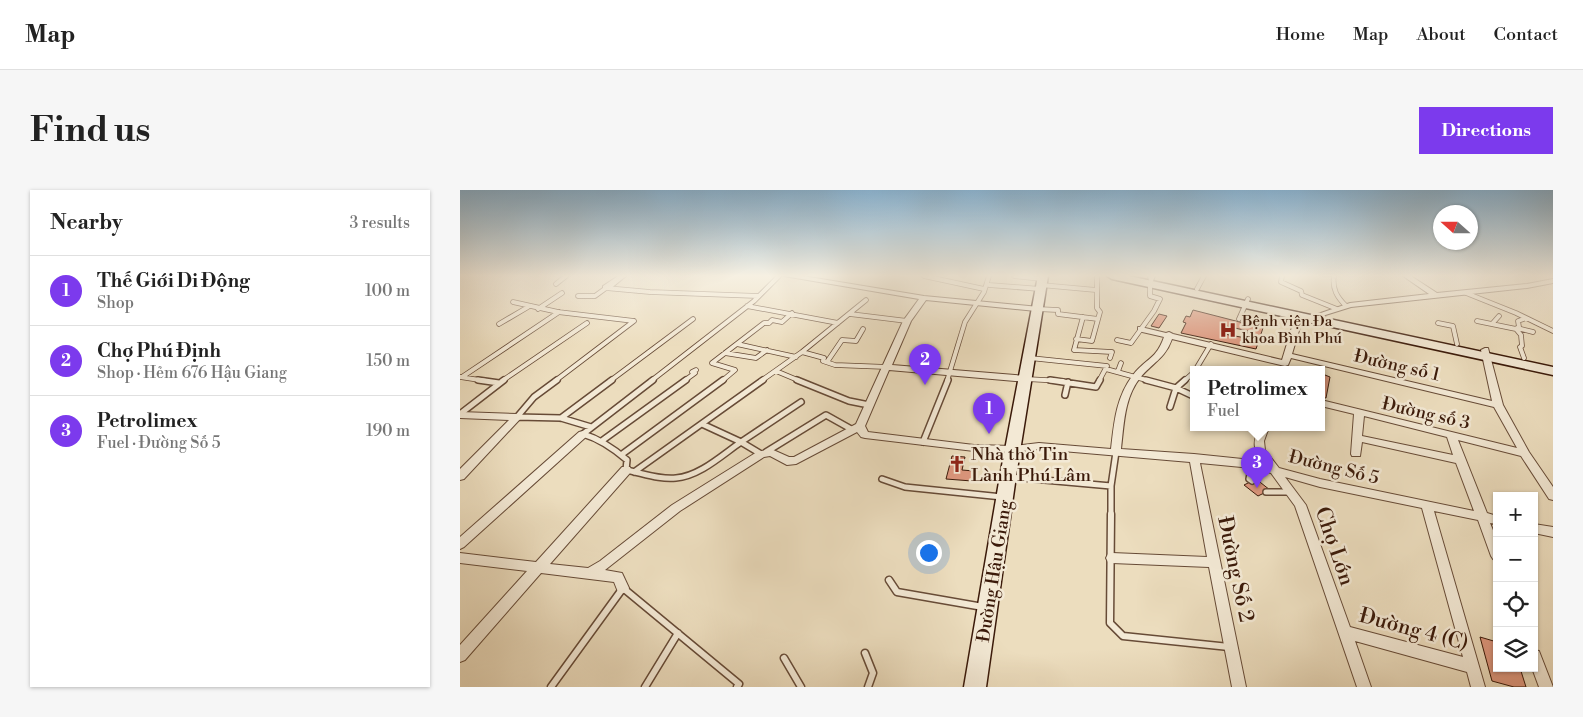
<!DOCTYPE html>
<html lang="en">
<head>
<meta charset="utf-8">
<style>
  body { margin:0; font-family:"Libre Bodoni",serif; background:#f6f6f6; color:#222 }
  .controls { position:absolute; right:15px; bottom:15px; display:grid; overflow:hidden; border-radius:0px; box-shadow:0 1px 4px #0004 }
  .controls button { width:45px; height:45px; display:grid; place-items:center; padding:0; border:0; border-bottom:1px solid #e0e0e0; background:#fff; color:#222; font:25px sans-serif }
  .compass { position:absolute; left:973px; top:15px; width:45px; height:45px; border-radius:50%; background:#fff; box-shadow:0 1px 4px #0004; rotate:291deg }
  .you { position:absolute; left:468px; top:362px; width:18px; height:18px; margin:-12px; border:4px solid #fff; border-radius:50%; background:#1a73e8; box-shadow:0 0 0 8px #1a73e833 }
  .badge { display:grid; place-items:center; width:32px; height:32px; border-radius:50%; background:#7c3aed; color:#fff; font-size:16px; font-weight:700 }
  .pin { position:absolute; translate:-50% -41px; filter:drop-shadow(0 1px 2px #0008) }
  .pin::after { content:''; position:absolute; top:26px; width:18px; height:15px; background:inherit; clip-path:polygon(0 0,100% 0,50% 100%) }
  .popup { position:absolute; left:730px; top:176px; width:135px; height:65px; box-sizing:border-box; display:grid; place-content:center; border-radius:0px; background:#fff; filter:drop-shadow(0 1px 4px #0005); font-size:16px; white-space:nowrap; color:#767676 }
  .popup b { font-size:19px; color:#222 }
  .popup::after { content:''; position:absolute; left:50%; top:100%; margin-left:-10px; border:10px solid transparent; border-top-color:#fff }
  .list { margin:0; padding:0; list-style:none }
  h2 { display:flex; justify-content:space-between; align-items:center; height:65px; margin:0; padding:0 20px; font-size:21px }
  h2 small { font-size:16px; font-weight:400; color:#767676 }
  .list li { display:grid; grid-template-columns:32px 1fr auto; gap:15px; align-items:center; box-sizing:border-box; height:70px; padding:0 20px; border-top:1px solid #e0e0e0 }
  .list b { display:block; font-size:19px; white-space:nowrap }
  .list p { margin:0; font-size:16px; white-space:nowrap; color:#767676 }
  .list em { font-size:16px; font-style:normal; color:#767676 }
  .icon { flex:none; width:28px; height:28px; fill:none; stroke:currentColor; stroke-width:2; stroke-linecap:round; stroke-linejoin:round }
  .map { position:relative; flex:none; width:1093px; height:497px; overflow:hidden; border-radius:0px }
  header { display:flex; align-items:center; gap:30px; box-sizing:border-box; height:70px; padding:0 25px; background:#fff; border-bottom:1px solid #e0e0e0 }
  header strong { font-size:24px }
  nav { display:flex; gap:28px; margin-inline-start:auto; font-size:18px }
  .intro { display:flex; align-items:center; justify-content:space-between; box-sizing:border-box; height:120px; padding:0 30px }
  h1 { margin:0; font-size:35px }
  .button { padding:12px 22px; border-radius:0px; background:#7c3aed; color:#fff; font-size:18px; font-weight:700 }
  main { display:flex; gap:30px; padding:0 30px }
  aside { flex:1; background:#fff; border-radius:0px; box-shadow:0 1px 4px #0004 }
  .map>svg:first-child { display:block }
  .building { fill:#df987f; stroke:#3b1a0a; fill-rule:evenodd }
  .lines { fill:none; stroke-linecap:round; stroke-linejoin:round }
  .lane-far2-casing { stroke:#674b37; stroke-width:5.5 }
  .lane-far1-casing { stroke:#674b37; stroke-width:8 }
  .lane-casing { stroke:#674b37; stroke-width:9 }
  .street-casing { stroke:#674b37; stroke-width:2 }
  .secondary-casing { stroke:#3b1a0a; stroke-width:3 }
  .lane-far2 { stroke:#f3e9d5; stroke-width:4 }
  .lane-far1 { stroke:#f3e9d5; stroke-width:5 }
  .lane { stroke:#f3e9d5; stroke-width:6 }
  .street { fill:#f3e9d5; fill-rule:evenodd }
  .secondary { fill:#f3e9d5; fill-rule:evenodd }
  .labels { text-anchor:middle; stroke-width:5; stroke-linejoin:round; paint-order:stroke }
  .far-poi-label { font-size:15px; fill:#3b1a0a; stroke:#f3e9d5; text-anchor:start }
  .street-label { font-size:18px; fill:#3b1a0a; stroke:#f3e9d5 }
  .poi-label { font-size:18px; fill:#3b1a0a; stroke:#f3e9d5; text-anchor:start }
  .near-street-label { font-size:21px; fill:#3b1a0a; stroke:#f3e9d5 }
</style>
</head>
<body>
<header>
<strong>Map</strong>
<nav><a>Home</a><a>Map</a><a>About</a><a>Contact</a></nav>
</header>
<div class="intro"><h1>Find us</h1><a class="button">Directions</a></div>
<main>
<aside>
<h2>Nearby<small>3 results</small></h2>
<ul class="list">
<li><span class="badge">1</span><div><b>Thế Giới Di Động</b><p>Shop</p></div><em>100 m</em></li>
<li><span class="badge">2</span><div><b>Chợ Phú Định</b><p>Shop · Hẻm 676 Hậu Giang</p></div><em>150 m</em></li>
<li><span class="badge">3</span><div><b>Petrolimex</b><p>Fuel · Đường Số 5</p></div><em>190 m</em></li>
</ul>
</aside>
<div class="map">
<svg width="1093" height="497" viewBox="0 0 1093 497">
  <rect width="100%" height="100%" fill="#ecddbe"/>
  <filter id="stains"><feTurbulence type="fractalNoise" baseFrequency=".004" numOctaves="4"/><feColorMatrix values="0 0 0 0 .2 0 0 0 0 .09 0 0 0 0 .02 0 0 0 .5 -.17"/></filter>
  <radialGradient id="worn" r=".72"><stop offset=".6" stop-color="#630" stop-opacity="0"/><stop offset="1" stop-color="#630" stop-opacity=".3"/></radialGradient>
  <path class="building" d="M733 120 803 138 796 159 721 143 726 133 723 132 726 126 730 127ZM766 136 788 141 786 148 764 144Z
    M699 124 707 126 699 138 691 136Z
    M861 181 865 185 870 187 866 208 861 207Z
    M492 266 505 267 502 280 514 281 512 291 486 289Z
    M796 289 810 300 798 306 784 295Z
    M1020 447 1037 452V478H1060L1066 497H1054L1032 491Z"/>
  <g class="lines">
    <g class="lane-far2-casing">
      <path id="lane-far2" d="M464 86 524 99
        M554 86 582 89
        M822 86 821 92 841 101 842 105 877 119
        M874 86C872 99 877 107 886 116
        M96 94 106 86
        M529 95 580 99
        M581 95 636 100
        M737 99 744 86
        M1006 103 1056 123 1093 141
        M118 106H135L146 98 190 102 298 106
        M406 110 342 162 364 168 363 171 375 175 427 177
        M53 112 98 122 174 131
        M287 116 378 133
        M78 119 102 103
        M577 119 598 120V124L638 129
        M390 124 447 131
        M623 127 614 160 652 162 650 168
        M779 129 788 109
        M1017 131 1056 139 1059 137 1058 131 1066 128
        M978 133 993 136 997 154
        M39 134 68 117
        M1032 134 1039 126
        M1057 138 1073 142
        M1056 139 1061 145 1062 156 1060 157 1064 168
        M616 149 632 151 640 122 637 118V86
        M657 150 671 153 694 121 700 109 690 106V95
        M277 154 336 167
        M265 163 296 168 307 160
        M570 168 647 176 639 191
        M367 172 382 150 396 151 403 139
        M646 179 690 191
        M736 179 751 154
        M316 181 340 191
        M658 181 661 173
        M0 187 26 191
        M2 187 99 122
        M566 189 603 191
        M42 191 127 133
        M95 191 174 131
        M150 191 233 129
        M191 191 294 111 319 86
        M224 191 235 183 232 182 236 180
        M262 191 275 180 252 173 304 133H309L312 130 322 132 332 123
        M301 191 342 162
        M487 191 505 132 524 102 529 86
        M724 191 733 183"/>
    </g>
    <g class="lane-far1-casing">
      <path id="lane-far1" d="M18 190 39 193
        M337 190 389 211 409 215
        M590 190 636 197 640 190
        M686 190 716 198 733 206
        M605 205 608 192
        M710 217 716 198 725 190
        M0 224 44 190
        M57 227 74 207 97 190
        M57 227 101 228 131 237
        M101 228 152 190
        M123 244 193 190
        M123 244C140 249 153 258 167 270L166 280C182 283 200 290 216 288 240 286 262 265 281 252L242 234
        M143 250 226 190
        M463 252 488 190
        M306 262 366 225 391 239
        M301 264 281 252 341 212
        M161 265 263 190
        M792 274 789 289 792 291
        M174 282 303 190
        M550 287 651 296
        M422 289 445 297 542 307
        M806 302H830
        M651 325V296L656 262"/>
    </g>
    <g class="lane-casing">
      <path id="lane" d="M651 324 650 433 663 446 769 457
        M429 390 437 402 523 417
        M405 463 413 483 408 497
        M324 468 341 497
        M91 497 163 398 279 494 277 497
        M185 497 218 443"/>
    </g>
    <g class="street-casing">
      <path id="street" d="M158 86H166L149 100H143V96Z
        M324 86H343L464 106 579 117 580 119 576 121 466 110 451 131 432 175 566 186 570 189 566 192 429 180 405 236 408 242 514 255 553 256 579 253 651 259C654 233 656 207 673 185 686 168 696 170 704 147L678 141V137H681L706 143 709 142 713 144 822 170 835 127 839 125 843 127 832 164 1032 211 1021 160 1025 158H1028L1043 215 1069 262 1093 297V310L1089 309 1061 266 998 250 1027 323 1037 326V334L1030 333 1037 350V371L1033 369 1031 366 1018 330 974 321 1025 497H1011L1007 482 895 451 911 497H897L835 316 811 283 792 278 740 273 786 497H772L749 377 652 373 648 372 646 368 648 364 652 363 747 367 730 272 579 259 553 262 514 261 405 248 401 247 397 242 336 274 327 275 310 266 304 267 220 321 145 380 162 383 169 398 168 402 163 403 158 402 154 392 81 383 5 470 0 472V455L67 381 0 373V363L76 372 162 277H170L171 280 170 283 90 374 128 378 140 371 212 315 297 262 311 259 329 267H334L396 234 443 131 459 109ZM712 149 825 176 828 175 831 168 1034 217 1057 258 861 210V216L894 224 891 264 892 266H900L902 252 996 273 1014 321 860 289 819 278 805 260 804 251 809 237H799C792 255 793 258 805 274L792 270 734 264 661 259C664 235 664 208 680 188 692 173 705 169 712 149ZM904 226 987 247 993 265 902 246ZM825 287 860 297 962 318 1003 467 890 437 846 315Z
        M688 86H695L693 91H689Z
        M943 86H951L977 103 1067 94 1093 89V93L1067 98 891 117 859 127 855 125 890 113 969 104Z
        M0 222 57 224 62 227 4 289 0 290V279L49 230 0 228Z
        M123 241 128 244 127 246 4 357 0 359V347L119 242Z
        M1074 334 1093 337V347L1074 343Z
        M1074 460 1079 461 1093 497H1079L1072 478H1074Z"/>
    </g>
    <g class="secondary-casing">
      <path id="secondary" d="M578 86H588L556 286 526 497H504L540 286Z
        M647 86H669L1093 177V185L652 89Z"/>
    </g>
    <use href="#lane-far2" class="lane-far2"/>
    <use href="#lane-far1" class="lane-far1"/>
    <use href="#lane" class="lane"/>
    <use href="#street" class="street"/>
    <use href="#secondary" class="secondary"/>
  </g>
  <linearGradient id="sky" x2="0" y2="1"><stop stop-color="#8ab6d6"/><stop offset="0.55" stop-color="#f6f0e2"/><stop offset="1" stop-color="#f6f0e2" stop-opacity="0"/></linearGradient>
  <rect width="1093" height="156" fill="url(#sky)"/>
  <defs>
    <g id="hospital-bare" transform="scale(1.35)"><path d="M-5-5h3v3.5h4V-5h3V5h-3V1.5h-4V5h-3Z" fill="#8f2418" stroke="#f3e9d5" stroke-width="2.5" paint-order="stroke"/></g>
    <g id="church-bare" transform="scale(1.35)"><path d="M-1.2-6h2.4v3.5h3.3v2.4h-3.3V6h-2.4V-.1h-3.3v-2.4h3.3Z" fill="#8f2418" stroke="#f3e9d5" stroke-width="2.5" paint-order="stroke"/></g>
  </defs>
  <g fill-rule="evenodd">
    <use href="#hospital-bare" x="768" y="140"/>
    <use href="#church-bare" x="497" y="274"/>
  </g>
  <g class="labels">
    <g class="far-poi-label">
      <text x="782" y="136">Bệnh viện Đa<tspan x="782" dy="17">khoa Bình Phú</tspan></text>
    </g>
    <g class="street-label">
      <text transform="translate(937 175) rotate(13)" y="6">Đường số 1</text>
      <text transform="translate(966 223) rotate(13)" y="6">Đường số 3</text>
      <text transform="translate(874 277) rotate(14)" y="6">Đường Số 5</text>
      <text transform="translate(534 381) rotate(-81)" y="6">Đường Hậu Giang</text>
    </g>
    <g class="poi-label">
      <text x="511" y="270">Nhà thờ Tin<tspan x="511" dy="21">Lành Phú Lâm</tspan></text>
    </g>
    <g class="near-street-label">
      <text transform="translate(875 356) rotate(71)" y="7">Chợ Lớn</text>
      <text transform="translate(776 379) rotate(78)" y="7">Đường Số 2</text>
      <text transform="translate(954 439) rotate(15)" y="7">Đường 4 (C)</text>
    </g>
  </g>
  <rect width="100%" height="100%" filter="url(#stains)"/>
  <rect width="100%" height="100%" fill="url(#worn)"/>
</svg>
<div class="controls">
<button>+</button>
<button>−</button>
<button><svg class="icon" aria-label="locate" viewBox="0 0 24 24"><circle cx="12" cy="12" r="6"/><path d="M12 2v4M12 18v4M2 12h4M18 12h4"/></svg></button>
<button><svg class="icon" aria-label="layers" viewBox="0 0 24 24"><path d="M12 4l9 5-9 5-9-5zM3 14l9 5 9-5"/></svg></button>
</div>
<svg class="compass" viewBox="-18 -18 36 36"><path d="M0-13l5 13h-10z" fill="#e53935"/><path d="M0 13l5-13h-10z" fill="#767676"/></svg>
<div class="you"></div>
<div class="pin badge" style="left:529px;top:244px">1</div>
<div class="pin badge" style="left:465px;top:195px">2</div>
<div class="pin badge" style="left:797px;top:298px">3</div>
<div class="popup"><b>Petrolimex</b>Fuel</div>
</div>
</main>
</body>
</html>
